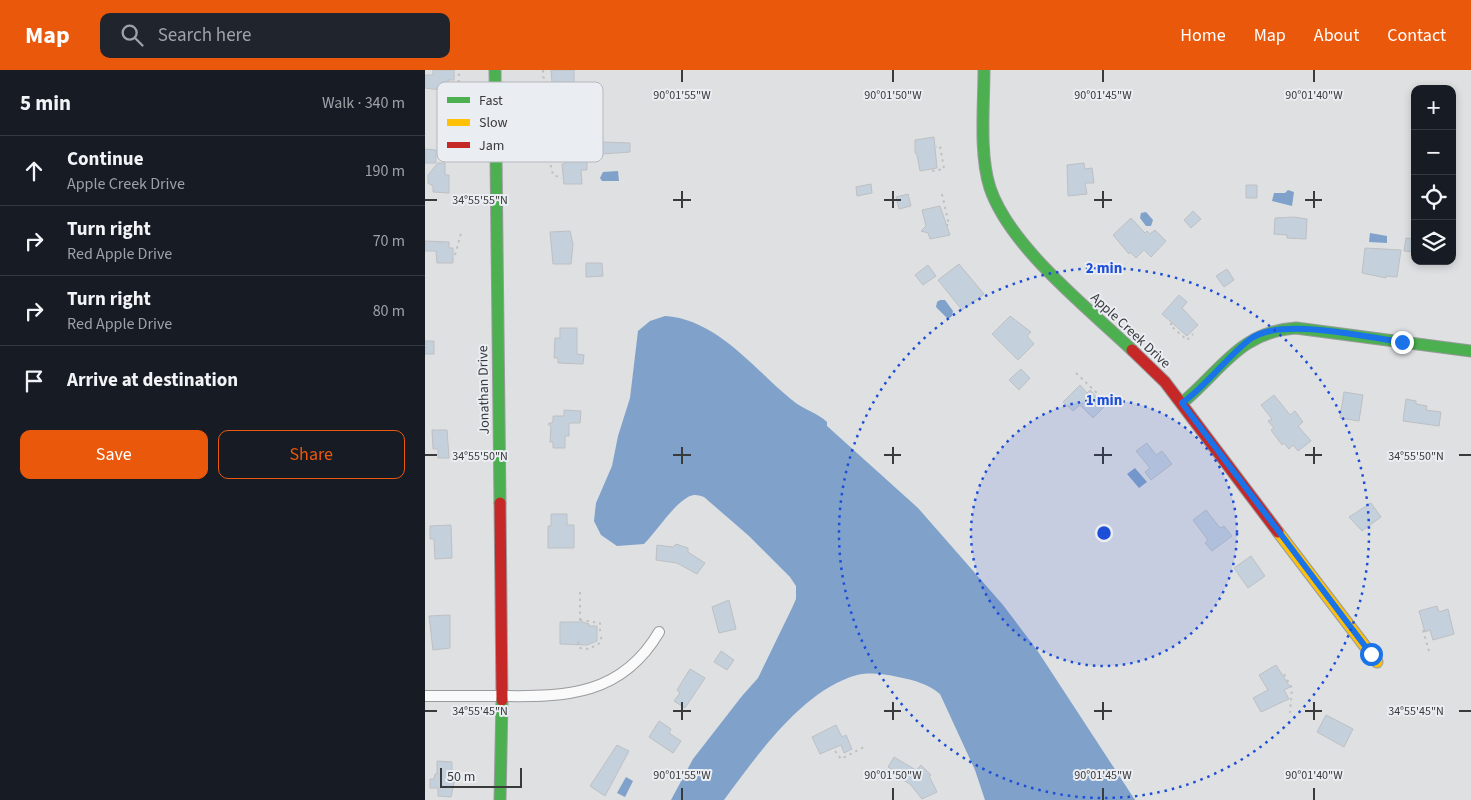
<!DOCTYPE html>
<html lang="en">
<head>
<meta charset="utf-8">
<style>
  body { margin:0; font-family:"Source Sans 3",sans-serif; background:#20242c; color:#f1f3f6 }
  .controls { position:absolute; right:15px; top:15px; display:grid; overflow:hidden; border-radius:10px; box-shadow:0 2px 8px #0003 }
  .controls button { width:45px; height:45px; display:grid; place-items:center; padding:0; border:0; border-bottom:1px solid #363941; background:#171b24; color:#f1f3f6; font:25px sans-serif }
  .scale { position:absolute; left:15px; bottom:12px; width:82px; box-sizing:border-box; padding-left:5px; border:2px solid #383a3b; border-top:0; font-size:14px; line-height:18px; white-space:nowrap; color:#383a3b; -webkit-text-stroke:4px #eaedf2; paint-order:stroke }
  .stop { position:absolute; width:15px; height:15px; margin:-11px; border:4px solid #1a73e8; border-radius:50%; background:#fff }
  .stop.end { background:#1a73e8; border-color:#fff; box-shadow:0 1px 5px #0008 }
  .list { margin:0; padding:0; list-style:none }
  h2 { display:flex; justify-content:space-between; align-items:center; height:65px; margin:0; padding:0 20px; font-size:21px }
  h2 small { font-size:16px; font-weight:400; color:#9ea1a6 }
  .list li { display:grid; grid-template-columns:32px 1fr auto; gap:15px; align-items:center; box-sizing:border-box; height:70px; padding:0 20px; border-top:1px solid #363941 }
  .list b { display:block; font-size:19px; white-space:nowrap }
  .list p { margin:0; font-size:16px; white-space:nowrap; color:#9ea1a6 }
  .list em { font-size:16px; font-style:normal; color:#9ea1a6 }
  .actions { display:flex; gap:10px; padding:15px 20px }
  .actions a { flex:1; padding:11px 0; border:1px solid #ea580c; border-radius:10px; text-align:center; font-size:18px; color:#ea580c }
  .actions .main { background:#ea580c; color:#fff }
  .icon { flex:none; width:28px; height:28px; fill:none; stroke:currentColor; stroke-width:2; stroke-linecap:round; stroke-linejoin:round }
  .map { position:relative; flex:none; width:1046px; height:730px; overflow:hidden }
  header { display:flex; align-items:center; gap:30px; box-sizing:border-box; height:70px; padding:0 25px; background:#ea580c; color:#fff }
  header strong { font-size:24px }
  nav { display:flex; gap:28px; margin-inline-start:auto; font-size:18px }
  .search { width:350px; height:45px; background:#20242c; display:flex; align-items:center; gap:12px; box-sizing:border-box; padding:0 18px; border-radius:10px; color:#9ea1a6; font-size:19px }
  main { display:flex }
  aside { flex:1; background:#171b24 }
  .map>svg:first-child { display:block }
  .water { fill:#7fa1ca }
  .building { fill:#c4d0dc; stroke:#bec0c2 }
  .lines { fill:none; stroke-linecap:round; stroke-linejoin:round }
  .street-casing { stroke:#9a9b9d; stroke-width:12 }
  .fast-casing { stroke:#9a9b9d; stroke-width:13 }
  .slow-casing { stroke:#9a9b9d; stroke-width:13 }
  .jam-casing { stroke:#9a9b9d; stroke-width:13 }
  .path { stroke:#c1c1c2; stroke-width:2; stroke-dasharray:2.5 4; stroke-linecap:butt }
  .street { stroke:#fafafb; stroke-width:10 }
  .fast { stroke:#4caf50; stroke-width:11 }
  .slow { stroke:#ffc107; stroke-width:11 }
  .jam { stroke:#c62828; stroke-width:11 }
  .route { stroke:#1a73e8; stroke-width:6 }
  .ticks { fill:none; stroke:#383a3b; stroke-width:2 }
  .ring { fill:none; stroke:#1d4ed8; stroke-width:2.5; stroke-dasharray:2.5 5 }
  .labels { text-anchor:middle; stroke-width:4; stroke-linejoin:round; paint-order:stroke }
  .street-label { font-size:14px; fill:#383a3b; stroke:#eaedf2 }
  .key { fill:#eaedf2; stroke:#b5b7bb; stroke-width:1 }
  .key-label { font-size:14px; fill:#383a3b }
  .ticks-label { font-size:12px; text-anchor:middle; fill:#383a3b; stroke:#eaedf2; stroke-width:4; stroke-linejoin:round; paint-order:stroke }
  .centre { fill:#1d4ed8; stroke:#eaedf2; stroke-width:2.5 }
  .ring-label { font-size:15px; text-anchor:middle; font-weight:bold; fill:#1d4ed8; stroke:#eaedf2; stroke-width:4; stroke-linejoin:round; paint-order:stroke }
</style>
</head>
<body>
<header>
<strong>Map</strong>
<div class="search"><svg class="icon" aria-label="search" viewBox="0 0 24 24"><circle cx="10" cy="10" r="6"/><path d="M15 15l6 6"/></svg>Search here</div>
<nav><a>Home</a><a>Map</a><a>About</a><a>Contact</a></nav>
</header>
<main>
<aside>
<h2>5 min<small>Walk · 340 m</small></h2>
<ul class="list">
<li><svg class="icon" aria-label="ahead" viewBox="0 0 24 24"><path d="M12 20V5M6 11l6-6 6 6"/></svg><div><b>Continue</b><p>Apple Creek Drive</p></div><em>190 m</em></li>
<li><svg class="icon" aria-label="right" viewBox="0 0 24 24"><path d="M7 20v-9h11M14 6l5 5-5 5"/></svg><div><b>Turn right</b><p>Red Apple Drive</p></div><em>70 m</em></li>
<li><svg class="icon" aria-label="right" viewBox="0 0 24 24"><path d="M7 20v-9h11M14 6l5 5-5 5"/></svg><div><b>Turn right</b><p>Red Apple Drive</p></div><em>80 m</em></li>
<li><svg class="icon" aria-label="arrive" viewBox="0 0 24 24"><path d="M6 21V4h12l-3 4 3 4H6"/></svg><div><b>Arrive at destination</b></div></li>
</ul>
<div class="actions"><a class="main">Save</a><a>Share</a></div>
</aside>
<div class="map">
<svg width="1046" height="730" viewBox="0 0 1046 730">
  <rect width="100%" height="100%" fill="#dee0e2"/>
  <path class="water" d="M193 101 194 111H177L175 108 178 102Z
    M863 120 869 122 867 136 847 131 849 123H860Z
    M721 142 728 150 726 156H721L715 148 716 143Z
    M945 163 962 166V173L944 172Z
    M515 230H520L528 241 527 246 523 249 511 237 512 232Z
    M240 246C292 249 330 300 367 330 379 340 391 342 402 352V356L493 438 578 535 612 580 710 730H560L550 700 515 624C503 614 489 610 473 607 459 604 446 602 432 605 377 620 331 687 299 730H246L268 689 317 626 333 608 367 538 371 529V516L365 507 324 466 279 427C273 425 269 424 263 427 248 435 232 461 219 474L192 476 176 465 169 451 171 433 187 396 193 366 205 328 213 261 225 251Z
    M710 398 722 412 714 418 702 404Z
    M201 707 208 711 200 727 192 723Z"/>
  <path class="building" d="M8 0H29V10H23V21L0 18V5H8Z
    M126 0H149V21H143V24H128Z
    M509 67 512 98 495 101 492 85 490 83V70Z
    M177 72 205 73V82L177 84Z
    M0 79 11 80V93H0Z
    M140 86H162V100H156L157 114H139L137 94H140Z
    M13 93H20V105H24V123L8 122V116L3 113V105Z
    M659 93 660 99 667 98 669 113H660L662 124 643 126 642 95Z
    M446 114 447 123 432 126 431 117Z
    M821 115H832V128H821Z
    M483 124 486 136 474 139 471 127Z
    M515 136 525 165 505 169 503 163 496 161 501 156 497 140Z
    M768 141 776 149 766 158 759 150Z
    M869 147 882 149 881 169 862 168V165L849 164 850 148Z
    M706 148 720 163 722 161 725 164 730 160 741 171 726 187 719 180 711 188 705 182 704 184 688 165Z
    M145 161 148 174 146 194H128L125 162Z
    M981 168 990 169V182L979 181Z
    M0 171 24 172V178H28V193H12L11 181H0Z
    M940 178 976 180 972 207 961 206V208L937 203Z
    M161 193H177L178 206 161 207Z
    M534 194 559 224 537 240 513 210Z
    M503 195 511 206 498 215 490 205Z
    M802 199 809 210 799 217 791 206Z
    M754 225 762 232 757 238 773 255 762 266 737 244Z
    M585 246 606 262 602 266 609 274 593 290 567 264Z
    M135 258H152V284L159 285 158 294 133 293V288H129L130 268H135Z
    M0 271H9V284H0Z
    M596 299 605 308 594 320 584 310Z
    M655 315 662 323 665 320 680 336 668 348 655 335 648 341 638 332Z
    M919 322 938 325 934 351 915 348Z
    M849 325 865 345 870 341 878 352 873 356 886 371 873 381 868 375 864 379 859 373 857 375 846 360 849 358 843 351 847 349 836 335Z
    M981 329 991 331V334L1002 336 1001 340 1016 342 1014 356 978 351Z
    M139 340 156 341 155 353H144V366H140V378H128V372H125L126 357 123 354 128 352V346H139Z
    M7 360H22L24 388H13V379H8Z
    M722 373 731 385 737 381 747 394 726 410 720 402 725 398 711 381Z
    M946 433 956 447 937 461 924 447Z
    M781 440 795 458 799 456 807 466 787 481 780 473 783 470 768 450Z
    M126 444H142V455H149V478H123V456H126Z
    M26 455 27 488 10 489 9 469H5V456Z
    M251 474 263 478V482L280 493 272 504 252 493 231 490 232 475 248 477Z
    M826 486 840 506 823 518 809 498Z
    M304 530 311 559 294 563 287 537Z
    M1012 536 1014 542 1023 539 1029 564 1008 570 1005 560 1000 562 994 541Z
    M25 545V578L8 580 4 546Z
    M135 552H157L164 554V556H172V571L162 575 135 574Z
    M296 581 309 590 302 600 289 592Z
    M851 595 865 617 859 620 864 629 836 642 828 628 843 620 834 605Z
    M265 599 280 608 260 638 249 631 255 623 252 620Z
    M901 645 928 659 919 677 892 662Z
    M234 651 246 659 244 663 256 671 248 683 224 667Z
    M411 655 417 667 421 665 427 679 419 683 416 675 395 684 387 667Z
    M192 675 204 681 180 726 165 716Z
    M469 687 491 700 496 695 506 705 504 706 512 722 497 729 485 714 476 709 478 706 463 697Z
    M12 691 27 692V703L29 704 30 708 26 727 13 726V718H5V709H9L10 704H12Z"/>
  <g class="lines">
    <g class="street-casing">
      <path id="street" d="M0 626C26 626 51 626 77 626 142 627 197 625 234 562"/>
    </g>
    <g class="fast-casing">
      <path id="fast" d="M70 0 75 433
        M559 0C559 36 554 84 565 118 585 177 662 237 707 280
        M757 333C797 300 814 262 871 258L1046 281
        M75 730 77 630"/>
    </g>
    <g class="slow-casing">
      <path id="slow" d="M853 462 952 592"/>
    </g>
    <g class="jam-casing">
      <path id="jam" d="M707 280 740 312 853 462
        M75 433 77 630"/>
    </g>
    <path class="path" d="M118 0V7L122 10
      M33 32 34 0
      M121 76 128 105 137 108
      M507 101 519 99 515 76 511 77
      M517 124 524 155H522
      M30 185 36 163
      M747 253 745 255 762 270 768 264
      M651 303 673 324 671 328
      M155 522V552
      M155 550 175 553V565
      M998 560 1004 581
      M153 572 154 578 164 579 175 573 177 565
      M859 604 867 618 865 643
      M410 681 416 689 439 677"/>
    <use href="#street" class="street"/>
    <use href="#fast" class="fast"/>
    <use href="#slow" class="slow"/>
    <use href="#jam" class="jam"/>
  </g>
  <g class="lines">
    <path class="route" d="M946 584 757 333C782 315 800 289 824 270 853 246 939 267 977 272"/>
  </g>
  <path class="ticks" d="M257 0V12M468 0V12M678 0V12M889 0V12M257 121V138M468 121V138M678 121V138M889 121V138M0 130H12M248 130H266M459 130H476M669 130H687M880 130H897M257 377V394M468 377V394M678 377V394M889 377V394M0 385H12M248 385H266M459 385H476M669 385H687M880 385H897M1034 385H1046M257 632V650M468 632V650M678 632V650M889 632V650M0 641H12M248 641H266M459 641H476M669 641H687M880 641H897M1034 641H1046M257 718V730M468 718V730M678 718V730M889 718V730"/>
  <circle cx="679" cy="463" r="133" fill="#1d4ed8" fill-opacity=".12"/>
  <g class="ring">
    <circle cx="679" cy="463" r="133"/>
    <circle cx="679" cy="463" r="265"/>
  </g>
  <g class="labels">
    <g class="street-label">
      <text transform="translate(706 260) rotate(43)" y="5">Apple Creek Drive</text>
      <text transform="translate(58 320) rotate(-91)" y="5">Jonathan Drive</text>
    </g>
  </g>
  <rect x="12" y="12" width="166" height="80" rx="8" class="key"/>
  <rect x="22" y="27" width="23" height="6" fill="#4caf50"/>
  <rect x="22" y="49" width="23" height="7" fill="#ffc107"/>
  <rect x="22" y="72" width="23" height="6" fill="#c62828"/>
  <g class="key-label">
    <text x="54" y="35">Fast</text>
    <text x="54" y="57">Slow</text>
    <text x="54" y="80">Jam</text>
  </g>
  <g class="ticks-label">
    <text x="257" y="29">90°01'55"W</text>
    <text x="468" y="29">90°01'50"W</text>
    <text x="678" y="29">90°01'45"W</text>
    <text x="889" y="29">90°01'40"W</text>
    <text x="55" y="134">34°55'55"N</text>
    <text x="55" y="390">34°55'50"N</text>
    <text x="991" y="390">34°55'50"N</text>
    <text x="55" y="645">34°55'45"N</text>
    <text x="991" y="645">34°55'45"N</text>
    <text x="257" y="709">90°01'55"W</text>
    <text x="468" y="709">90°01'50"W</text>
    <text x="678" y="709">90°01'45"W</text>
    <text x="889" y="709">90°01'40"W</text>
  </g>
  <circle cx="679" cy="463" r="8" class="centre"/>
  <g class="ring-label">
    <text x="679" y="203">2 min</text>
    <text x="679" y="335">1 min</text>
  </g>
</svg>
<div class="controls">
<button>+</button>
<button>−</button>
<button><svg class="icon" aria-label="locate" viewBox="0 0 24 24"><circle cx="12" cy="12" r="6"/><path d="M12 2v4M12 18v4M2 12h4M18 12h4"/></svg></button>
<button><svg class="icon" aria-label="layers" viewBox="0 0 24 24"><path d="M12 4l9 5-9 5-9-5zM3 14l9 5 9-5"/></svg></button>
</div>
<div class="scale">50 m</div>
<div class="stop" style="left:946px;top:584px"></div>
<div class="stop end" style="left:977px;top:272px"></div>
</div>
</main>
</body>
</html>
